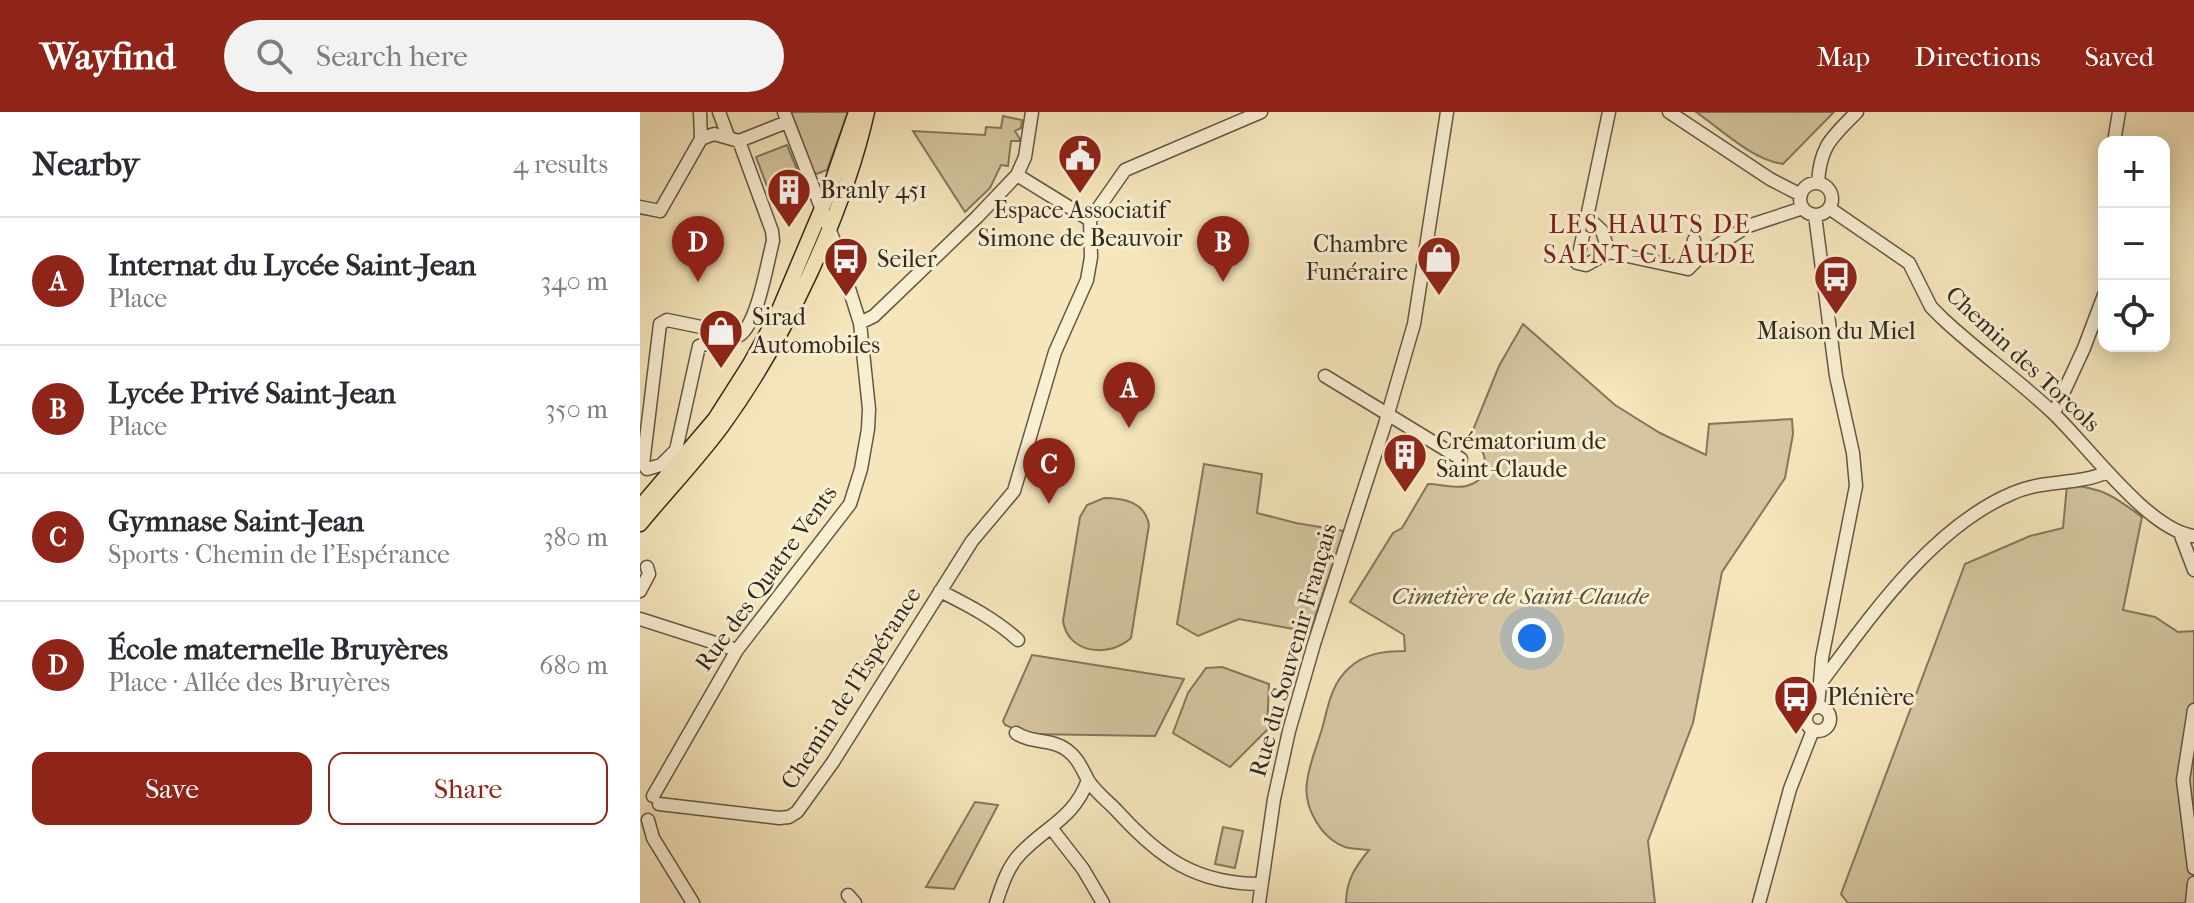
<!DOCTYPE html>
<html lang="en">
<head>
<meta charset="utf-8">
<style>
  body { margin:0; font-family:"IM FELL French Canon",serif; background:#f2f2f3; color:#2b2b33 }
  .controls { position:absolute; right:24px; top:24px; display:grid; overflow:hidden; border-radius:16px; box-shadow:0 4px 20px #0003 }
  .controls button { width:72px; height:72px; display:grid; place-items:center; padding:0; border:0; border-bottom:2px solid #e1e1e2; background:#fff; color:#2b2b33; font:40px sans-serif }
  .you { position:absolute; left:892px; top:526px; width:28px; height:28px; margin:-20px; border:6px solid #fff; border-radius:50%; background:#1a73e8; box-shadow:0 0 0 12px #1a73e833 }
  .badge { display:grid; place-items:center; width:52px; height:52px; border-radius:50%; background:#8f2418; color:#fff; font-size:26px; font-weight:700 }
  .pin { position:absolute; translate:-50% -66px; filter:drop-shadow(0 2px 4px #0008) }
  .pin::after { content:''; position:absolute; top:42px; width:28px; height:24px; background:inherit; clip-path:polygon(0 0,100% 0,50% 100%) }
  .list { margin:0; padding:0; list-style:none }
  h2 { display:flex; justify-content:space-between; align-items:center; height:104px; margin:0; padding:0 32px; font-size:34px }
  h2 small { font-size:26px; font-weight:400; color:#7c7c81 }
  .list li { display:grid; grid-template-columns:52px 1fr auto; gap:24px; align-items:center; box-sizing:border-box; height:128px; padding:0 32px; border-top:2px solid #e1e1e2 }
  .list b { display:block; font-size:30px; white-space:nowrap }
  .list p { margin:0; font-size:26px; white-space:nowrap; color:#7c7c81 }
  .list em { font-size:26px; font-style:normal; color:#7c7c81 }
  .actions { display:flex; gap:16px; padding:24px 32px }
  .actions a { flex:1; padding:18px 0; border:2px solid #8f2418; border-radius:16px; text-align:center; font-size:28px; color:#8f2418 }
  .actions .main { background:#8f2418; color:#fff }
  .icon { flex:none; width:44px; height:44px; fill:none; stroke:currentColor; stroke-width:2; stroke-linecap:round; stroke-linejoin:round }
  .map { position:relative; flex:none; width:1554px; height:791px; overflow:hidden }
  header { display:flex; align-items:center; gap:48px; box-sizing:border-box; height:112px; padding:0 40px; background:#8f2418; color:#fff }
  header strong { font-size:38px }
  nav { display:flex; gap:44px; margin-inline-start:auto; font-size:28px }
  .search { width:560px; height:72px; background:#f2f2f3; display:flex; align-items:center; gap:20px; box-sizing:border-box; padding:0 28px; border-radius:44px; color:#7c7c81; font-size:30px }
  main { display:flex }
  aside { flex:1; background:#fff }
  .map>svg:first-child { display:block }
  .green { fill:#d5c6a1; stroke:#83785f; stroke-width:2 }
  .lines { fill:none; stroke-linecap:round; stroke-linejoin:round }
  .minor-casing { stroke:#625845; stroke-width:15 }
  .major-casing { stroke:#31291d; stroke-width:17 }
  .minor { stroke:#f9efd3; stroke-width:12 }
  .major { stroke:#f6e6bc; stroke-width:14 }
  .labels { text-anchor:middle; stroke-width:6; stroke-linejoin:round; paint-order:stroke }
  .poi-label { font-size:24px; fill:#31291d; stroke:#f9efd3; text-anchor:start }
  .street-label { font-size:24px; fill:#31291d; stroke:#f9efd3 }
  .park-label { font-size:24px; font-style:italic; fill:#5a503e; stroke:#f9efd3 }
  .neighbourhood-label { font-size:26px; letter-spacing:2px; fill:#7a1f14; stroke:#f9efd3 }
</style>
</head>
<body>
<header>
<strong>Wayfind</strong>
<div class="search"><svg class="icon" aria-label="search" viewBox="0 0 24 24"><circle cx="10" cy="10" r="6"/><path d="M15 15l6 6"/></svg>Search here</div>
<nav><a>Map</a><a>Directions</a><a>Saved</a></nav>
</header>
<main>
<aside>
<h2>Nearby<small>4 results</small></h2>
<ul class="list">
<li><span class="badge">A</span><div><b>Internat du Lycée Saint-Jean</b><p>Place</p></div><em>340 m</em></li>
<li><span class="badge">B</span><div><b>Lycée Privé Saint-Jean</b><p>Place</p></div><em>350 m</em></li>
<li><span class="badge">C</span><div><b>Gymnase Saint-Jean</b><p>Sports · Chemin de l'Espérance</p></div><em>380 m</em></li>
<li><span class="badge">D</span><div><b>École maternelle Bruyères</b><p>Place · Allée des Bruyères</p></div><em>680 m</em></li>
</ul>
<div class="actions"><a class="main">Save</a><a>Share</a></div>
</aside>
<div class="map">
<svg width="1554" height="791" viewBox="0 0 1554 791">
  <rect width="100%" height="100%" fill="#f6e6bc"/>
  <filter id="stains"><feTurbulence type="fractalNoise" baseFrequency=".0025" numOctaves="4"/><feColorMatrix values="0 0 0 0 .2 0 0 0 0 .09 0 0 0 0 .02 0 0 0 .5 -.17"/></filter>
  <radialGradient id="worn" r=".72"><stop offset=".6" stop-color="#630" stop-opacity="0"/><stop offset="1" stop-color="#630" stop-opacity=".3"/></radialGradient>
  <path class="green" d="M151 0H208L187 58 176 62 174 60Z
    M1056 0H1194L1143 52C1111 47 1082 18 1056 0Z
    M363 4 382 8 381 16 375 19 381 29H371L368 54 361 53 350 76 325 100 273 19 345 23 346 15 361 16Z
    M147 33 166 79 133 90 116 45Z
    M883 212 975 293 1020 321 1066 343 1069 312 1152 307 1153 322 1145 366 1082 460 1053 611 1008 729 1015 791H706C706 769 715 755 729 738 721 737 712 737 705 735 681 726 663 695 667 670 669 652 677 634 682 617 688 595 691 572 709 556 725 541 745 539 765 539L764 523 710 490 753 421 762 416 788 372C800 372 815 377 826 374 856 366 846 338 831 323L859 254Z
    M564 352 622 362 617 401 656 411 704 419 670 520 599 507 558 524 537 512Z
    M1427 373C1462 375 1475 385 1502 405L1483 498 1515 505 1538 520 1554 519V791H1208L1201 782 1325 452 1390 424 1423 416Z
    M464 386C484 386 505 390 509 413L491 526C469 546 428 542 423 509L440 405 447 393Z
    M392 543 544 567 515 624 387 622 365 613 363 609Z
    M582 555 629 572 627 618 590 655 533 621 548 581 566 556Z
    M335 690 358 693 314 777 286 775Z
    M583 715 603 719 595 756 575 752Z"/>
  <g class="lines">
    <g class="minor-casing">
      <path id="minor" d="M60 0 61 27
        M79 0 88 24
        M969 0 947 105 962 119 969 140 1048 157 1062 143 1108 114 1163 96
        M1029 0 1130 67 1161 83
        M99 29 132 119 133 129C127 151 118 210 100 223L27 208 20 212 3 352 7 357 21 353 36 338 59 234 100 223
        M1474 30 1479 0
        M377 63 450 108
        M1178 71C1180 34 1192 25 1217 0
        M1160 87a16 16 0 1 1 32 0a16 16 0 1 1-32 0Z
        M0 95 20 99 61 27 74 22 99 29 147 10
        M1189 96 1269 151 1291 195 1302 206C1337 239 1376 266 1411 299 1446 331 1507 418 1554 424
        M1175 103 1196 264 1213 341 1216 374 1182 546 1178 595
        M947 105 937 151 946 153 969 140
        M450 108 485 58 621 0
        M1054 128 1051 140 1055 148
        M220 211 234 204 337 105 377 63 385 45 392 0
        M685 264 821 347
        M1414 301 1444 236 1464 183
        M1540 421 1554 458
        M0 479 9 462 7 455
        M300 479C328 493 355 507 378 528
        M0 507 97 538
        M1180 572C1231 504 1292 415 1373 381 1404 367 1437 374 1467 360
        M1166 607a12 12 0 1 1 24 0a12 12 0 1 1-24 0Z
        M1554 598 1543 668 1554 756
        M376 621C392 632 411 626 427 638 438 646 442 657 448 668 455 680 469 690 478 700 520 746 556 772 621 772
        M13 684 97 538 210 392 221 357 228 317 229 297 220 211 194 129 144 0
        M19 692 139 706 149 705 157 700 193 650 332 429 374 379 415 240 447 168 451 145 450 108
        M8 708 13 726 53 791
        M412 717 443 757 463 791
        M208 783 215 791
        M356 791C362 773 368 754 381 741 407 714 434 706 448 668
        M619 791 634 687 649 619 674 532 745 312 774 212 807 0
        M1119 791 1150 677 1173 618
        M1552 791 1554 771"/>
    </g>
    <g class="major-casing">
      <path id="major" d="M0 395 75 307 110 252 136 205 188 82 216 0
        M0 412C27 379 57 348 82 314 144 229 204 102 227 0"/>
    </g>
    <use href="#minor" class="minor"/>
    <use href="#major" class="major"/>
  </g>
  <defs>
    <g id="civic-pin" transform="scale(2.3)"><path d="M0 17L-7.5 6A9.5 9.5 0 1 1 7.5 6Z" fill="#8f2418" stroke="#f9efd3"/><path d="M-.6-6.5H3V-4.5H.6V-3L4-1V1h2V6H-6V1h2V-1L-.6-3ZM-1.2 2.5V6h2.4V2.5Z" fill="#fff"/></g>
    <g id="building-pin" transform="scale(2.3)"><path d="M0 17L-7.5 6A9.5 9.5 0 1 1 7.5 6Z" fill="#8f2418" stroke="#f9efd3"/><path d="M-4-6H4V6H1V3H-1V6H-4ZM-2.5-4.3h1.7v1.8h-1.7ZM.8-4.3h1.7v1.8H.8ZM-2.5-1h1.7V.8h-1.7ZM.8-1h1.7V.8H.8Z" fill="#fff"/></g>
    <g id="shop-pin" transform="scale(2.3)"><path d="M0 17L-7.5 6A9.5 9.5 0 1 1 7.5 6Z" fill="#8f2418" stroke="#f9efd3"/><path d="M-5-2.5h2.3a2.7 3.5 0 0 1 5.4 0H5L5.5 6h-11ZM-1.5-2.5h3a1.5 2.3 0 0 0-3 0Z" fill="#fff"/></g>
    <g id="bus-pin" transform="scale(2.3)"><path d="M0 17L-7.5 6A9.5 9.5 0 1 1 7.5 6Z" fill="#8f2418" stroke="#f9efd3"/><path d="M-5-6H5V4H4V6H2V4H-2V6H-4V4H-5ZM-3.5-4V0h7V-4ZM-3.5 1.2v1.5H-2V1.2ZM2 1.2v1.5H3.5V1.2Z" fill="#fff"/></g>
  </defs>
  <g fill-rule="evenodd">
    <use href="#civic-pin" x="440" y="44"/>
    <use href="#building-pin" x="149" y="78"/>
    <use href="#shop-pin" x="799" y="146"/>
    <use href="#bus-pin" x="206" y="147"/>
    <use href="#bus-pin" x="1196" y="165"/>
    <use href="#shop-pin" x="81" y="219"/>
    <use href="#building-pin" x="765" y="343"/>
    <use href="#bus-pin" x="1156" y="585"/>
  </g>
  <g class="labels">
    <g class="poi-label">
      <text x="180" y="86">Branly 451</text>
      <text x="440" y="106" text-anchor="middle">Espace Associatif<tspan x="440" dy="28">Simone de Beauvoir</tspan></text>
      <text x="768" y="140" text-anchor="end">Chambre<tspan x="768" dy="28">Funéraire</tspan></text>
      <text x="237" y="155">Seiler</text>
      <text x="112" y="213">Sirad<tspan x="112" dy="28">Automobiles</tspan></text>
      <text x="1196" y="227" text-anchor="middle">Maison du Miel</text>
      <text x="796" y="337">Crématorium de<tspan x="796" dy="28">Saint-Claude</tspan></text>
      <text x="1187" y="593">Plénière</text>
    </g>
    <g class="street-label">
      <text transform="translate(1383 247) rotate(43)" y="8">Chemin des Torcols</text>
      <text transform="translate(126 466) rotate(-54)" y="8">Rue des Quatre Vents</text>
      <text transform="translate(653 538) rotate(-74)" y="8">Rue du Souvenir Français</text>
      <text transform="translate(211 576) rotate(-57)" y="8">Chemin de l'Espérance</text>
    </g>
    <g class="park-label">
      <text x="880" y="492">Cimetière de Saint-Claude</text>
    </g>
    <g class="neighbourhood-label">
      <text x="1010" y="121">LES HAUTS DE<tspan x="1010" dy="30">SAINT-CLAUDE</tspan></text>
    </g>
  </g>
  <rect width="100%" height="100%" filter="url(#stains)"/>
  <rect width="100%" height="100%" fill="url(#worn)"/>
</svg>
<div class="controls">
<button>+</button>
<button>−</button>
<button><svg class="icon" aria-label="locate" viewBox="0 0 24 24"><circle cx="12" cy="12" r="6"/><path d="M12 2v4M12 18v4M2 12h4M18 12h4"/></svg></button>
</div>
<div class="you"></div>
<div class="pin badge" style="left:489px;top:316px">A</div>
<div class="pin badge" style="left:583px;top:170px">B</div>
<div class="pin badge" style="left:409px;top:392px">C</div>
<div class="pin badge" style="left:58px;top:170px">D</div>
</div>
</main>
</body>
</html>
